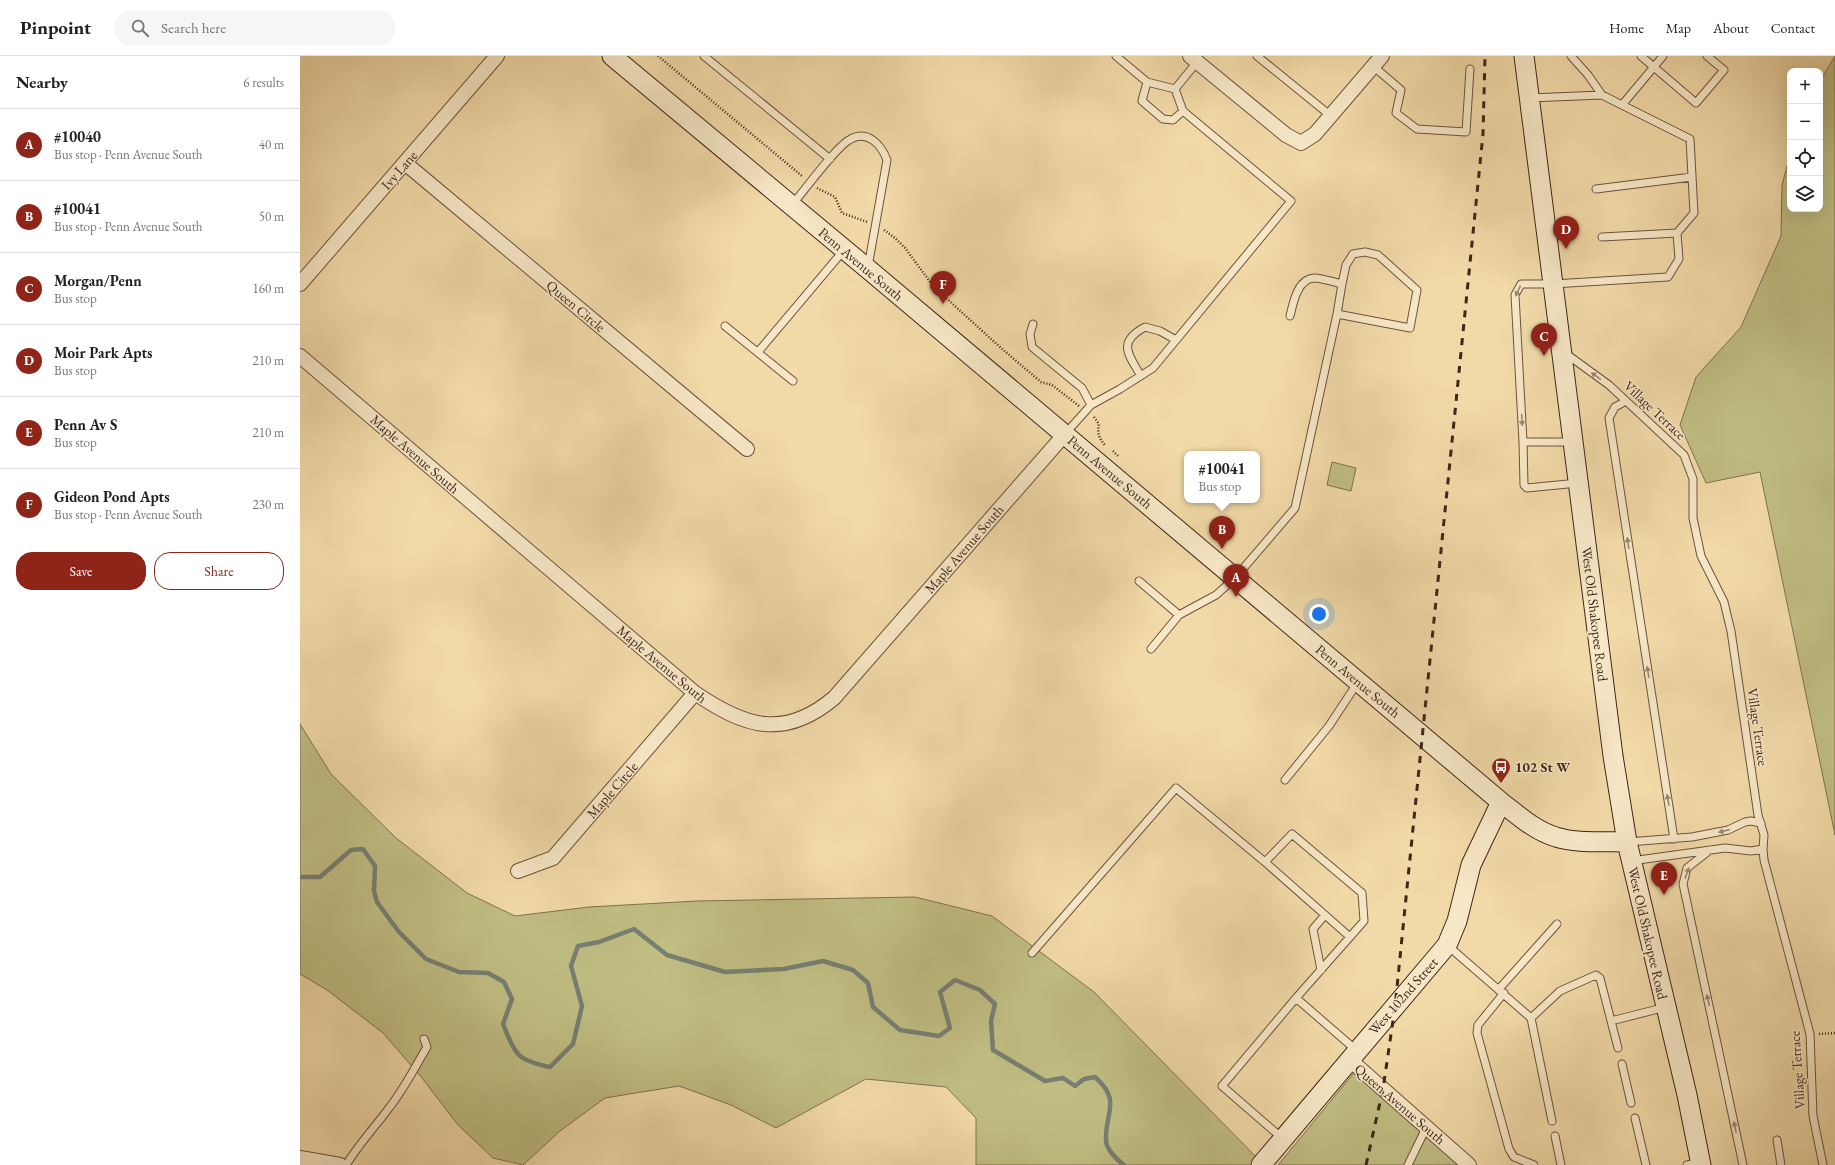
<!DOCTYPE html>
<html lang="en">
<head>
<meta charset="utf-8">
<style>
  body { margin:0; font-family:"EB Garamond",serif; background:#f6f6f6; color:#202124 }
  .controls { position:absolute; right:12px; top:12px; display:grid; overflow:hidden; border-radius:8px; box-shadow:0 4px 16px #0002 }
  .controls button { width:36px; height:36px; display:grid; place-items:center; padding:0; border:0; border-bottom:1px solid #e0e0e0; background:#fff; color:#202124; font:20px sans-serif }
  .you { position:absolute; left:1019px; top:558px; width:14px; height:14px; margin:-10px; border:3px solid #fff; border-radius:50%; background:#1a73e8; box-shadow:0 0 0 6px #1a73e833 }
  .badge { display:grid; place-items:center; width:26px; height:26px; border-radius:50%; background:#8f2418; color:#fff; font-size:13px; font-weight:700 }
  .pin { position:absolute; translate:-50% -33px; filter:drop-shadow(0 1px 2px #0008) }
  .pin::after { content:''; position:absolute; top:21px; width:14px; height:12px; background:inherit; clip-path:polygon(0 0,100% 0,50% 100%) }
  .popup { position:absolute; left:884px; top:395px; width:76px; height:52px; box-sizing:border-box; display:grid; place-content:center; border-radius:8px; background:#fff; filter:drop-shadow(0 1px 3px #0005); font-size:13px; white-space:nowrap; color:#757577 }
  .popup b { font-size:15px; color:#202124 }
  .popup::after { content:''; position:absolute; left:50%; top:100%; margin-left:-8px; border:8px solid transparent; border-top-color:#fff }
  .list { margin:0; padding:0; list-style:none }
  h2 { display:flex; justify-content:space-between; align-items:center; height:52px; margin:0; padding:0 16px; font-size:17px }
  h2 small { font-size:13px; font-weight:400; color:#757577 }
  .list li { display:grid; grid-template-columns:26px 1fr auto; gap:12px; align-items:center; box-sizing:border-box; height:72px; padding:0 16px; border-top:1px solid #e0e0e0 }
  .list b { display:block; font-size:15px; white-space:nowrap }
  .list p { margin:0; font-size:13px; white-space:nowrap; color:#757577 }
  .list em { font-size:13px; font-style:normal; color:#757577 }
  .actions { display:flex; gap:8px; padding:12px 16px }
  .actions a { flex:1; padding:9px 0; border:1px solid #8f2418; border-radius:16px; text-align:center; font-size:14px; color:#8f2418 }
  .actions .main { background:#8f2418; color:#fff }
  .icon { flex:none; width:22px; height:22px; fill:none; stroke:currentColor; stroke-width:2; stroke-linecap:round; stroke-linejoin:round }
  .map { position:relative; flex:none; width:1535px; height:1109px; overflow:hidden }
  header { display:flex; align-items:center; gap:24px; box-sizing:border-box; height:56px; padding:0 20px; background:#fff; border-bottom:1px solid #e0e0e0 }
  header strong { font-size:19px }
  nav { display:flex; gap:22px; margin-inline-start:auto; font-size:14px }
  .search { width:280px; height:36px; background:#f6f6f6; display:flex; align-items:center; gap:10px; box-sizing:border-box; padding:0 14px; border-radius:16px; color:#757577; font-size:15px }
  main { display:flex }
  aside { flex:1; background:#fff }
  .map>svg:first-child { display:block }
  .green { fill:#c0be83; stroke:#80724e }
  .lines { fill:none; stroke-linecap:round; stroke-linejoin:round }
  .stream { stroke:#777f73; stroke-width:4.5 }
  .lane-casing { stroke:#6c533e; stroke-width:9 }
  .street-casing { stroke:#6c533e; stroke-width:16 }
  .secondary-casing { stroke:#3f261a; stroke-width:21 }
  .path { stroke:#3f261a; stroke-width:2.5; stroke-dasharray:1 2; stroke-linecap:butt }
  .lane { stroke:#f7e7c6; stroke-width:7 }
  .street { stroke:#f7e7c6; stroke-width:14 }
  .secondary { stroke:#f7e7c6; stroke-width:19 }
  .rail { stroke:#3f261a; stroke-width:3; stroke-dasharray:7 7; stroke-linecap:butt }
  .oneway { fill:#9b8670 }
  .labels { text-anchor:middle; stroke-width:3; stroke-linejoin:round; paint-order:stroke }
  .street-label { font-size:14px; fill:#3f261a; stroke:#f7e7c6 }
  .poi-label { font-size:14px; font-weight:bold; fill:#3f261a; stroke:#f7e7c6; text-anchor:start }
</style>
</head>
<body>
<header>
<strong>Pinpoint</strong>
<div class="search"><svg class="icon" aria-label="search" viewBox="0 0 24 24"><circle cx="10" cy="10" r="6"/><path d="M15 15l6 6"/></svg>Search here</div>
<nav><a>Home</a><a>Map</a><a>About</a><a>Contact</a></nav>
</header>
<main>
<aside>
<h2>Nearby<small>6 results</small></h2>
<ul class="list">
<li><span class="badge">A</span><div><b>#10040</b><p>Bus stop · Penn Avenue South</p></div><em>40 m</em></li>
<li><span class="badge">B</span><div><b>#10041</b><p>Bus stop · Penn Avenue South</p></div><em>50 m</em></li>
<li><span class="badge">C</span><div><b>Morgan/Penn</b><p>Bus stop</p></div><em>160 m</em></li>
<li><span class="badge">D</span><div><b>Moir Park Apts</b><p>Bus stop</p></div><em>210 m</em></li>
<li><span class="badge">E</span><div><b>Penn Av S</b><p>Bus stop</p></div><em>210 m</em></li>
<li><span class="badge">F</span><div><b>Gideon Pond Apts</b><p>Bus stop · Penn Avenue South</p></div><em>230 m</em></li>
</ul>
<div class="actions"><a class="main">Save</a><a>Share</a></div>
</aside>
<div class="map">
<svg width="1535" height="1109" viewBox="0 0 1535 1109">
  <rect width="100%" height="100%" fill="#f2daa8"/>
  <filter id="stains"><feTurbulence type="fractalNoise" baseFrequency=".005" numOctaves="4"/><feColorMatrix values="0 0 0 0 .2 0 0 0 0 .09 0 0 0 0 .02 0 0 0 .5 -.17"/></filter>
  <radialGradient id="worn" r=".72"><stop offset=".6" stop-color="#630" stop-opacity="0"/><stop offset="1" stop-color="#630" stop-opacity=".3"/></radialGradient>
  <path class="green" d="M1535 0V779L1460 416 1406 427 1380 369 1396 321 1441 271 1481 180 1482 129 1490 99V153H1520V25Z
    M1032 406 1056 412 1051 435 1027 429Z
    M0 668 31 718 96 782 167 837 215 860 289 851 397 845 615 841 692 860 794 936 964 1109H676V1062L646 1031 566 1023 476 1072 431 1049 379 1030 305 1042 260 1075 223 1109 193 1102 158 1069 122 1022 83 977 27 934 0 918Z
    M1058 1012 1175 1109H978Z"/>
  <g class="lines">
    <path class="stream" d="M0 821H20L51 794 63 793 75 810 74 835 77 846 99 876 126 903 159 916 188 917 204 926 212 943 203 968C216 999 216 1004 250 1011L273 988 282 950 271 910 278 890 299 886 334 873 367 899 425 916 484 913 523 905 553 914 568 927 573 951 600 974 639 980 650 972 640 936 655 924 680 934 695 948 691 965 693 994 745 1025 763 1022 775 1030 784 1023 795 1021C822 1045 805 1056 806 1084 806 1093 817 1104 824 1109"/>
    <g class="lane-casing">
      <path id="lane" d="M404 0 530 103
        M816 0 847 26 875 33
        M957 0 1031 60
        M1271 0 1288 19 1302 39
        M1341 0 1396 47 1424 14 1407 0
        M1073 10 1101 34 1096 57 1117 73 1166 76 1170 13
        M847 26 842 45 863 63 873 64 883 55
        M1229 42 1302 39 1390 83 1394 157 1377 177
        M1322 49 1363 0
        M1296 133 1392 121
        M492 149C504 135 535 92 549 84 567 73 581 88 587 104L568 211
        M990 260C993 248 997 223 1014 222 1022 222 1033 226 1042 228L1037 258
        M733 268 730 278 732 291 782 332 791 349
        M425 270 493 325
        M458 296 544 194
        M1265 297 1309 329 1384 399 1393 423V462L1401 500 1424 546 1431 575 1458 759 1464 779 1463 793 1464 804 1510 978 1513 1060 1523 1109
        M841 320C828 298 817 286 845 271L860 275 876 284
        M1326 345 1315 351 1309 362 1374 783
        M765 378 791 349 820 333 853 312 991 145 883 55 875 33 897 6
        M1223 386 1224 429 1227 432 1278 427
        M1273 386H1223L1215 239 1221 228H1253L1368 221 1379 203 1377 177 1302 181
        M839 525 879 559
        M851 593 879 559 916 539 935 522 995 452 1037 258 1110 272 1117 234 1078 199 1065 196 1053 198 1046 209 1042 228
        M985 724 1029 670 1058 626
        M1328 786 1392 781 1428 774 1445 766 1451 765 1461 767
        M1410 794 1387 812 1383 828 1443 1109
        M1331 805 1425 792 1451 795 1463 793
        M965 806 1050 881
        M1147 889 1231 962 1252 1065
        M732 897 876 732 965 806 992 778 1062 837 1064 865 996 942 922 1030 982 1082
        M1021 914 1013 873 1025 859
        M1199 933 1257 868
        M1204 937 1178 969 1177 977 1209 1093 1214 1101 1234 1109
        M996 942 1056 994
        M1231 962 1260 935 1296 919 1300 922 1318 992
        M1311 965 1366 951
        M1322 1008 1331 1047
        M1335 1062 1346 1109
        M1255 1080 1261 1109
        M1477 1084 1481 1109
        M46 1109C59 1088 75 1071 89 1052 104 1033 115 1011 127 991L124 983
        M1108 1109 1126 1072
        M1387 1109 1401 1106"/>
    </g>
    <g class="street-casing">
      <path id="street" d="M890 0 986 79 1001 87 1015 78 1082 0
        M105 107 447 393
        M0 228 197 0
        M0 300 395 637C445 671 484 684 534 642L765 378
        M218 815 253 802 395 637
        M1049 1003 1169 1109
        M0 1102 40 1109"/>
    </g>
    <g class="secondary-casing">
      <path id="secondary" d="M312 0 568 213 1201 746C1218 759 1235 775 1256 781 1278 788 1303 785 1327 786
        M1224 0 1313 700 1327 786 1387 1039 1401 1109
        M961 1109 1147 889 1157 865 1171 809 1201 746"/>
    </g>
    <path class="path" d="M358 0 502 120
      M517 132 535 141 542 157 567 166
      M584 174 595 182 605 192 634 231 701 292 741 326 752 329 779 350
      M794 361 799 368C797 377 799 383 806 390
      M813 395 819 401
      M1519 978 1535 977"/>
    <use href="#lane" class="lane"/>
    <use href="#street" class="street"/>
    <use href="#secondary" class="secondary"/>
    <path class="rail" d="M1066 1109 1083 1033 1095 951 1183 78 1185 0"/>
  </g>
  <defs><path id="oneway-solid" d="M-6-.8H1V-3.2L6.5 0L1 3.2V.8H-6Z"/></defs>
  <g class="oneway">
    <use href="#oneway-solid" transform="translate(1218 235) rotate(115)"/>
    <use href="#oneway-solid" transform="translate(1296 320) rotate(-144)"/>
    <use href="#oneway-solid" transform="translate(1222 364) rotate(87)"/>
    <use href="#oneway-solid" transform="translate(1328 487) rotate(-99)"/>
    <use href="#oneway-solid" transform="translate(1348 616) rotate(-99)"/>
    <use href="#oneway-solid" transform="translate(1368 744) rotate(-99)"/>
    <use href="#oneway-solid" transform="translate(1424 775) rotate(166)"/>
    <use href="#oneway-solid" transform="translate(1387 817) rotate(-70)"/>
    <use href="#oneway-solid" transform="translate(1408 944) rotate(-102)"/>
    <use href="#oneway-solid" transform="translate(1435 1071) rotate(-102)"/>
  </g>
  <defs>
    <g id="bus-pin" transform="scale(1)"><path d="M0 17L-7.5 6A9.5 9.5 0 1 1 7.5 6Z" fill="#8f2418" stroke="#f7e7c6"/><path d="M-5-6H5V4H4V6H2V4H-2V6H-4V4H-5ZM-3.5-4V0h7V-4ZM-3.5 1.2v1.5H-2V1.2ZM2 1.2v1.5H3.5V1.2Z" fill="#fff"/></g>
  </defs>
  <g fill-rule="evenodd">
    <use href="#bus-pin" x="1201" y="711"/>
  </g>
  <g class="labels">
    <g class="street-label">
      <text transform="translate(99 114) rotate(-49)" y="5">Ivy Lane</text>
      <text transform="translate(561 208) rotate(40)" y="5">Penn Avenue South</text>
      <text transform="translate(276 250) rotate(40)" y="5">Queen Circle</text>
      <text transform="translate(1355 354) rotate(43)" y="5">Village Terrace</text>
      <text transform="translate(115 398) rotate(41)" y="5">Maple Avenue South</text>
      <text transform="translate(810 416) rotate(40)" y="5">Penn Avenue South</text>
      <text transform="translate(664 493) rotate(-49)" y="5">Maple Avenue South</text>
      <text transform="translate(1295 558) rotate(83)" y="5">West Old Shakopee Road</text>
      <text transform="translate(362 608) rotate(40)" y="5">Maple Avenue South</text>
      <text transform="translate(1058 625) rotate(40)" y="5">Penn Avenue South</text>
      <text transform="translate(1458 671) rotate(82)" y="5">Village Terrace</text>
      <text transform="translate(312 734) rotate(-49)" y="5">Maple Circle</text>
      <text transform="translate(1348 877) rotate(77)" y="5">West Old Shakopee Road</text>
      <text transform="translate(1103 940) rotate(-49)" y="5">West 102nd Street</text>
      <text transform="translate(1497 1014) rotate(-94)" y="5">Village Terrace</text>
      <text transform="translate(1100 1048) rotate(41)" y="5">Queen Avenue South</text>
    </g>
    <g class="poi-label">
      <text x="1215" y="716">102 St W</text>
    </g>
  </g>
  <rect width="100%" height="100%" filter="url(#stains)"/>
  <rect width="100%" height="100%" fill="url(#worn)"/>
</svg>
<div class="controls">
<button>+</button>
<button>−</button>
<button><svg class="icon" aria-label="locate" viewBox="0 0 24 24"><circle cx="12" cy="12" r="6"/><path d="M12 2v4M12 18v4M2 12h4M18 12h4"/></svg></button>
<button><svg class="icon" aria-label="layers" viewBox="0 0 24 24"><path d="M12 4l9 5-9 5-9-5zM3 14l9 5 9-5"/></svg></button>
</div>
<div class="you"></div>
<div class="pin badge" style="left:936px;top:541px">A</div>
<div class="pin badge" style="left:922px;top:493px">B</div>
<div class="popup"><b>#10041</b>Bus stop</div>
<div class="pin badge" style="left:1244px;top:300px">C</div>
<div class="pin badge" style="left:1266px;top:193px">D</div>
<div class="pin badge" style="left:1364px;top:839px">E</div>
<div class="pin badge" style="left:643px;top:248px">F</div>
</div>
</main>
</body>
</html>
